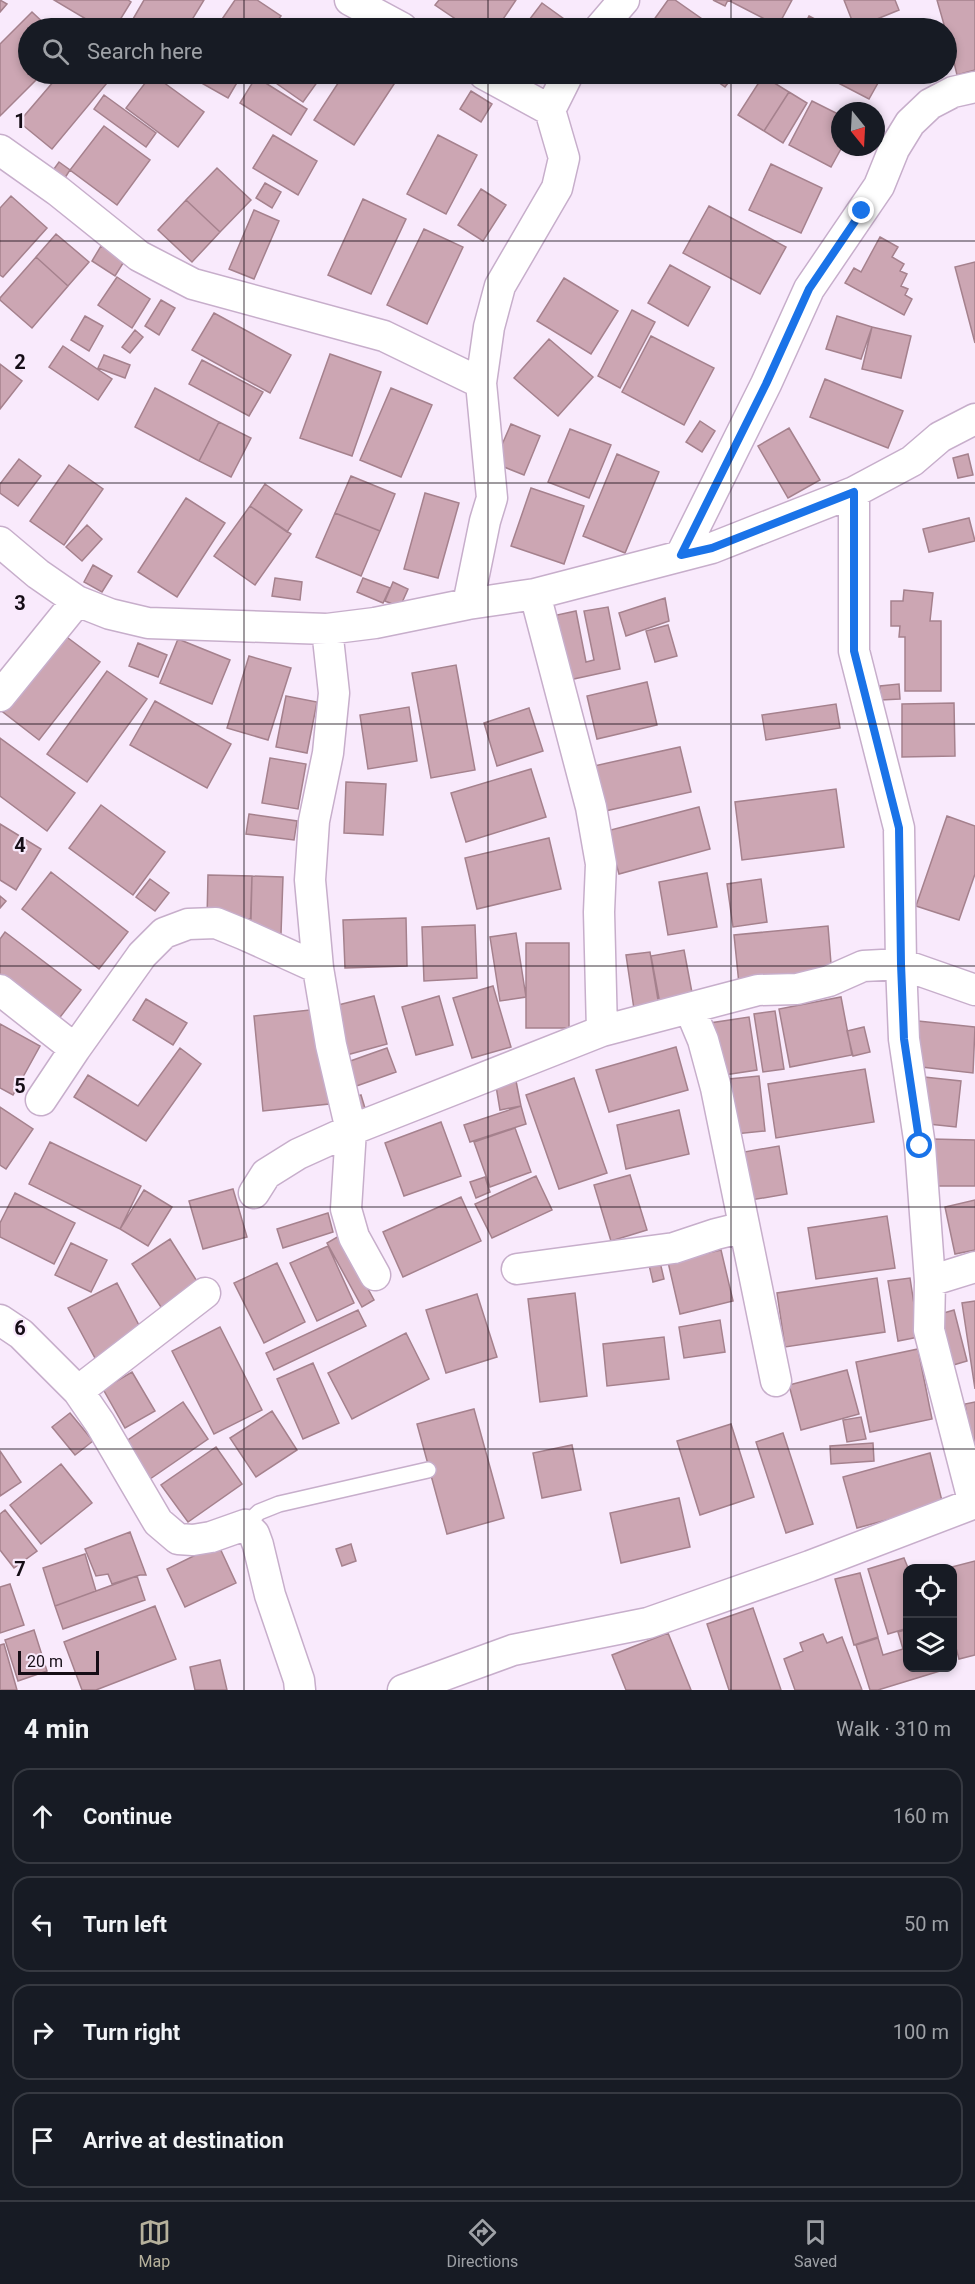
<!DOCTYPE html>
<html lang="en">
<head>
<meta charset="utf-8">
<style>
  body { margin:0; font-family:Roboto,sans-serif; background:#242831; color:#f1f3f6 }
  .controls { position:absolute; right:18px; bottom:18px; display:grid; overflow:hidden; border-radius:12px; box-shadow:0 3px 9px #0003 }
  .controls button { width:54px; height:54px; display:grid; place-items:center; padding:0; border:0; border-bottom:2px solid #363941; background:#171b24; color:#f1f3f6; font:30px sans-serif }
  .compass { position:absolute; left:831px; top:102px; width:54px; height:54px; border-radius:50%; background:#171b24; box-shadow:0 3px 9px #0003; rotate:162deg }
  .scale { position:absolute; left:18px; bottom:15px; width:81px; box-sizing:border-box; padding-left:6px; border:3px solid #150d16; border-top:0; font-size:16px; line-height:21px; white-space:nowrap; color:#150d16; -webkit-text-stroke:4px #f9eafc; paint-order:stroke }
  .stop { position:absolute; width:18px; height:18px; margin:-14px; border:4px solid #1a73e8; border-radius:50%; background:#fff }
  .stop.end { background:#1a73e8; border-color:#fff; box-shadow:0 2px 6px #0008 }
  .list { margin:0; padding:0; list-style:none }
  h2 { display:flex; justify-content:space-between; align-items:center; height:78px; margin:0; padding:0 24px; font-size:26px }
  h2 small { font-size:20px; font-weight:400; color:#9ea1a6 }
  .list li { display:grid; grid-template-columns:39px 1fr auto; gap:18px; align-items:center; box-sizing:border-box; height:96px; margin:0 12px 12px; padding:0 12px; border:2px solid #363941; border-radius:18px }
  .list b { display:block; font-size:22px; white-space:nowrap }
  .list em { font-size:20px; font-style:normal; color:#9ea1a6 }
  .icon { flex:none; width:33px; height:33px; fill:none; stroke:currentColor; stroke-width:2; stroke-linecap:round; stroke-linejoin:round }
  .map { position:relative; flex:none; width:975px; height:1690px; overflow:hidden }
  .search { position:absolute; background:#171b24; box-shadow:0 3px 9px #0003; left:18px; right:18px; top:18px; height:66px; display:flex; align-items:center; gap:15px; box-sizing:border-box; padding:0 21px; border-radius:33px; color:#9ea1a6; font-size:22px }
  .sheet { height:510px; background:#171b24 }
  nav { display:flex; justify-content:space-around; align-items:center; box-sizing:border-box; height:84px; border-top:2px solid #363941; background:#171b24; font-size:16px; color:#9ea1a6 }
  nav a { display:grid; justify-items:center; gap:3px }
  nav .on { color:#b6b19c }
  .map>svg:first-child { display:block }
  .building { fill:#cca6b3; stroke:#a5818d; stroke-width:1.5 }
  .lines { fill:none; stroke-linecap:round; stroke-linejoin:round }
  .service-casing { stroke:#c7aecb; stroke-width:18 }
  .minor-casing { stroke:#c7aecb; stroke-width:33 }
  .service { stroke:#fff; stroke-width:15 }
  .minor { stroke:#fff; stroke-width:30 }
  .route { stroke:#1a73e8; stroke-width:8 }
  .grid { fill:none; stroke:#150d16; stroke-width:1.5; stroke-opacity:0.55 }
  .grid-label { font-size:20px; text-anchor:middle; font-weight:bold; fill:#150d16; stroke:#f9eafc; stroke-width:4.5; stroke-linejoin:round; paint-order:stroke }
</style>
</head>
<body>
<div class="map">
<svg width="975" height="1690" viewBox="0 0 975 1690">
  <rect width="100%" height="100%" fill="#f9eafc"/>
  <path class="building" d="M0 0 7 4 0 12Z
    M54 0H128L131 2 115 28H101Z
    M144 0H204L187 28H148L133 19Z
    M235 0H257L281 16 272 28H216Z
    M439 0H516L497 28H469L435 5Z
    M668 0H675L715 28H648Z
    M713 0H728L725 6Z
    M728 0H792L778 26Z
    M844 0H895L899 10 855 28Z
    M937 0H975V70L957 75 946 28H945Z
    M542 3 564 19 557 28H523Z
    M32 12 49 28H28V74H42L0 116V44Z
    M809 16 832 28H803Z
    M299 19 313 28H293Z
    M60 74H108L112 77 52 149 19 122Z
    M152 74 204 112 178 147 126 108Z
    M190 74H242L228 98 189 76Z
    M263 74H323L303 102Z
    M344 74 400 75 354 145 314 120Z
    M707 74H735L725 87Z
    M821 74H883L869 99Z
    M763 76 789 92 764 131 738 115Z
    M256 77 307 109 291 135 240 103Z
    M471 91 492 104 481 122 460 109Z
    M789 92 807 103 783 143 764 131Z
    M104 95 156 133 146 147 94 109Z
    M812 101 840 115V147H842L831 167 789 145Z
    M104 126 150 160 117 205 70 170Z
    M273 135 317 161 298 195 253 168Z
    M438 135 477 155 446 214 407 194Z
    M59 162 70 170 63 181 51 173Z
    M771 164 822 188 801 233 749 210Z
    M217 168 251 200 220 232 186 200Z
    M265 183 281 192 272 208 256 198Z
    M481 189 506 205 483 241 458 225Z
    M11 196 47 228 3 277 0 275V208Z
    M363 199 406 219 371 294 328 275Z
    M186 200 220 232 192 262 158 230Z
    M709 206 786 247 760 294 683 253Z
    M254 210 279 221 254 279 229 269Z
    M424 229 463 247 427 324 387 305Z
    M56 234 89 262 68 286 36 257Z
    M880 237 898 247 892 257 904 264 900 271 907 274 901 286 908 289 905 295 912 299 904 315 845 283 854 268 861 272Z
    M101 246 125 260 115 276 92 261Z
    M36 257 68 286 32 328 0 300V298Z
    M975 262V343L955 267Z
    M670 265 710 287 688 326 648 303Z
    M117 277 150 299 132 328 98 305Z
    M564 278 618 311 591 354 537 321Z
    M161 300 175 308 159 335 145 326Z
    M632 310 655 322 620 388 598 376Z
    M214 313 291 355 270 393 192 350Z
    M85 316 103 326 89 351 71 340Z
    M837 316 872 327 861 359 826 349Z
    M872 327 911 336 901 378 862 369Z
    M135 330 143 337 130 353 122 347Z
    M651 336 714 368 684 425 622 392Z
    M549 339 593 377 558 416 514 378Z
    M63 346 112 379 98 400 49 367Z
    M330 354 381 372 352 456 300 438Z
    M104 355 130 365 125 378 98 368Z
    M202 360 263 392 249 416 189 384Z
    M0 364 22 381 0 409Z
    M825 379 903 411 888 448 810 417Z
    M155 388 219 422 199 461 135 427Z
    M391 388 432 405 401 477 360 460Z
    M700 421 715 431 702 452 686 442Z
    M219 422 251 438 231 477 199 461Z
    M511 424 540 436 524 475 494 463Z
    M789 428 820 480 788 498 758 446Z
    M570 429 611 445 589 498 548 482Z
    M617 454 659 472 625 553 583 536Z
    M968 454 973 475 958 478 953 458Z
    M19 459 41 476 18 506 0 493V484Z
    M69 465 103 489 64 545 30 521Z
    M351 476 395 494 380 531 335 513Z
    M265 484 302 510 287 532 250 506Z
    M531 488 584 506 564 564 511 546Z
    M425 493 459 503 438 578 404 569Z
    M186 498 225 523 177 597 138 572Z
    M250 506 291 534 255 585 214 556Z
    M335 513 380 531 361 576 316 557Z
    M969 518 975 541 929 552 923 529Z
    M87 525 102 539 82 561 66 547Z
    M93 565 112 576 102 592 84 582Z
    M275 578 302 582 300 600 272 596Z
    M363 578 390 588 383 603 357 592Z
    M393 582 408 589 400 607 385 601Z
    M904 590 933 593 930 621H941V691H905V637H899L900 626H891V601H903Z
    M665 598 669 621 626 636 619 613Z
    M608 607 620 669 569 680 557 615 576 611 586 662 594 660 584 611Z
    M668 625 677 656 655 662 646 631Z
    M64 635 100 662 39 740 3 712Z
    M178 639 230 660 212 704 160 683Z
    M138 643 167 655 158 677 129 666Z
    M249 656 291 668 268 740 227 728Z
    M456 665 475 770 431 778 412 673Z
    M107 671 147 699 87 782 47 754Z
    M647 682 657 725 597 739 587 696Z
    M899 684 900 699 881 700 880 686Z
    M286 696 317 702 307 753 276 747Z
    M155 701 231 744 207 788 130 745Z
    M954 703 955 756 902 757V704Z
    M836 704 840 728 766 740 762 715Z
    M409 707 417 761 368 769 360 715Z
    M529 708 543 751 497 766 484 723Z
    M0 738 75 793 47 831 0 796Z
    M680 747 691 792 605 811 594 766Z
    M270 758 306 764 298 809 262 803Z
    M531 769 546 817 466 842 451 793Z
    M346 782 386 784 383 835 344 833Z
    M836 789 844 847 742 860 735 802Z
    M101 805 165 852 133 895 69 848Z
    M699 807 710 849 619 874 607 831Z
    M249 814 297 821 294 840 246 834Z
    M947 816 975 826V874L959 920 916 906Z
    M0 824 41 849 16 890 0 880Z
    M549 838 561 889 477 909 465 858Z
    M51 872 128 932 99 969 22 909Z
    M707 873 717 927 668 935 659 882Z
    M208 875 252 876 251 919H207Z
    M252 876 283 877 281 934H250Z
    M150 879 169 893 155 911 136 897Z
    M761 879 767 922 733 927 727 884Z
    M0 896 6 901 0 908Z
    M406 918 407 966 345 968 343 920Z
    M475 925 477 978 424 981 422 927Z
    M828 926 832 976 739 984 734 935Z
    M5 932 81 990 54 1025 0 983V939Z
    M516 933 526 997 500 1001 490 937Z
    M526 943H569V1028H526Z
    M684 950 693 998 660 1004 651 956Z
    M650 952 659 1006 634 1009 626 955Z
    M493 986 511 1047 472 1058 453 998Z
    M374 996 387 1044 343 1056 330 1007Z
    M439 996 453 1045 416 1055 402 1007Z
    M841 997 852 1055 790 1067 779 1009Z
    M146 999 187 1023 173 1045 133 1020Z
    M319 1009 329 1104 263 1111 254 1016Z
    M775 1011 784 1069 763 1072 754 1014Z
    M749 1017 757 1070 718 1076 710 1023Z
    M918 1021 975 1027 973 1073 913 1066Z
    M0 1024 40 1046 13 1095 0 1088Z
    M864 1027 870 1052 853 1056 847 1031Z
    M676 1047 688 1090 609 1112 596 1070Z
    M180 1048 201 1064 146 1141 74 1097 88 1075 138 1106Z
    M387 1048 396 1072 348 1089 339 1065Z
    M865 1069 874 1122 776 1138 768 1084Z
    M515 1076 521 1106 500 1110 495 1080Z
    M759 1076 765 1131 735 1134 729 1079Z
    M924 1077 961 1081 956 1127 919 1123Z
    M574 1078 607 1173 559 1189 526 1095Z
    M361 1095 368 1118 349 1099Z
    M521 1106 526 1124 470 1142 464 1125Z
    M0 1107 33 1129 6 1169 0 1165Z
    M679 1110 689 1154 626 1169 617 1125Z
    M441 1122 461 1176 404 1196 385 1143Z
    M515 1128 531 1172 490 1187 474 1142Z
    M931 1139 975 1140V1186H931Z
    M50 1142 141 1186 120 1229 29 1184Z
    M779 1146 787 1194 751 1200 744 1152Z
    M630 1175 647 1230 611 1241 594 1185Z
    M536 1176 552 1210 492 1238 475 1204Z
    M485 1177 490 1192 476 1198 470 1182Z
    M233 1189 247 1237 203 1249 189 1201Z
    M144 1190 172 1207 148 1246 120 1229Z
    M15 1193 75 1223 54 1264 0 1237V1223Z
    M461 1197 481 1241 403 1277 383 1232Z
    M975 1200V1250L955 1254 945 1207Z
    M328 1213 333 1232 283 1248 277 1229Z
    M887 1216 895 1268 816 1279 808 1228Z
    M339 1236 374 1300 362 1307 327 1243Z
    M170 1239 200 1286 163 1310 132 1264Z
    M71 1243 107 1260 91 1292 55 1275Z
    M328 1246 354 1303 317 1321 290 1263Z
    M721 1250 733 1301 680 1314 668 1262Z
    M660 1262 664 1279 653 1282 649 1265Z
    M277 1263 305 1322 264 1343 234 1283Z
    M877 1278 885 1332 785 1347 777 1293Z
    M910 1278 919 1337 898 1341 888 1281Z
    M117 1283 143 1333 95 1358 68 1308Z
    M575 1293 587 1396 540 1402 528 1299Z
    M477 1294 497 1357 446 1373 426 1310Z
    M975 1301V1389L962 1303Z
    M358 1310 366 1326 274 1370 266 1353Z
    M954 1310 967 1361 950 1366 937 1315Z
    M720 1320 725 1352 684 1358 679 1327Z
    M220 1327 262 1410 214 1434 172 1351Z
    M406 1333 429 1379 352 1419 328 1373Z
    M664 1337 669 1379 607 1386 603 1344Z
    M918 1349 932 1419 870 1432 856 1362Z
    M313 1363 339 1423 303 1439 277 1379Z
    M847 1370 859 1414 801 1430 789 1385Z
    M132 1372 155 1411 125 1428 103 1389Z
    M183 1402 208 1439 150 1479 125 1442Z
    M975 1402V1465L965 1404Z
    M474 1409 504 1518 447 1534 417 1424Z
    M272 1411 297 1450 256 1477 230 1438Z
    M70 1413 93 1441 75 1455 52 1427Z
    M861 1417 866 1439 847 1442 843 1420Z
    M731 1424 754 1497 700 1515 677 1441Z
    M783 1433 813 1524 786 1533 756 1442Z
    M873 1443 874 1461 831 1464 830 1446Z
    M572 1445 581 1490 542 1498 533 1453Z
    M216 1447 242 1484 188 1522 161 1485Z
    M0 1451 21 1482 0 1496Z
    M930 1453 943 1505 857 1528 843 1477Z
    M61 1464 92 1503 41 1544 10 1505Z
    M679 1498 690 1547 621 1563 610 1513Z
    M5 1510 37 1551 14 1568 0 1550V1514Z
    M130 1532 146 1575H140L112 1584 108 1574 96 1576 85 1549Z
    M218 1544 236 1583 185 1607 167 1569Z
    M351 1544 356 1561 342 1566 336 1549Z
    M85 1554 96 1591 55 1606 43 1568Z
    M904 1558 908 1568V1628L888 1634 868 1569Z
    M975 1561V1655L959 1659 952 1633V1568H948Z
    M860 1573 878 1637 854 1645 835 1579Z
    M137 1576 145 1600 63 1629 55 1606Z
    M10 1584 24 1625 0 1633V1587Z
    M155 1606 176 1659 96 1690H82L64 1642Z
    M753 1608 781 1690H729L707 1624Z
    M908 1629V1668H939L940 1671 878 1690H870L856 1645 878 1638 883 1655 903 1649 898 1632Z
    M34 1630 47 1671 18 1681 5 1640Z
    M668 1633 691 1690H626L612 1655Z
    M823 1634 827 1643 842 1637 862 1690H795L784 1659 803 1651 800 1643Z
    M4 1644 17 1690H0V1645Z
    M220 1660 227 1690H195L190 1667Z"/>
  <g class="lines">
    <g class="service-casing">
      <path id="service" d="M245 1525 259 1512 279 1504 428 1470"/>
    </g>
    <g class="minor-casing">
      <path id="minor" d="M350 0 402 28
        M600 28 624 0
        M484 74 550 110
        M0 150 58 191 139 256 193 284 384 336 481 383
        M854 492V651L899 828 901 964 904 1039 920 1146 930 1281 929 1330 974 1504
        M0 542 38 574 77 601 110 614 148 623 327 629 375 623 468 604 535 594 712 548 854 492 912 461 940 437 975 419
        M681 555 766 384 809 289 879 186 894 149 910 123 930 104 953 92 975 87
        M535 594 591 807 601 864 599 912 602 1031
        M468 604 485 521 492 498 481 383 489 327 500 286 557 188 564 158 550 110 568 74
        M327 629 334 693 328 753 314 821 310 880 318 968 331 1045 351 1130 346 1209 354 1237 375 1275
        M0 696 77 601
        M0 990 75 1049
        M690 1009 703 1040 716 1088 776 1381
        M41 1100 75 1049 142 955 164 933 188 924 216 923 243 934 318 968
        M254 1193 266 1174 298 1154 351 1130 602 1031 758 990 797 989 829 981 863 966 901 964 975 990
        M517 1269 674 1248 716 1234 744 1227
        M930 1281 975 1267
        M0 1320 21 1334 78 1391 100 1423 158 1522 178 1539 193 1540 211 1537 245 1525 254 1534 258 1545 270 1595 299 1680 300 1690
        M78 1391 205 1293
        M403 1690 513 1650 648 1623 810 1566 975 1503"/>
    </g>
    <use href="#service" class="service"/>
    <use href="#minor" class="minor"/>
  </g>
  <g class="lines">
    <path class="route" d="M862 211 809 289 766 384 681 555 712 548 854 492V651L899 828 901 964 904 1039 920 1146"/>
  </g>
  <path class="grid" d="M244 0V28M488 0V28M731 0V28M244 74V1690M488 74V1690M731 74V1690M0 241H975M0 483H975M0 724H975M0 966H975M0 1207H975M0 1449H975"/>
  <g class="grid-label">
    <text x="20" y="128">1</text>
    <text x="20" y="369">2</text>
    <text x="20" y="610">3</text>
    <text x="20" y="852">4</text>
    <text x="20" y="1093">5</text>
    <text x="20" y="1335">6</text>
    <text x="20" y="1576">7</text>
  </g>
</svg>
<div class="controls">
<button><svg class="icon" aria-label="locate" viewBox="0 0 24 24"><circle cx="12" cy="12" r="6"/><path d="M12 2v4M12 18v4M2 12h4M18 12h4"/></svg></button>
<button><svg class="icon" aria-label="layers" viewBox="0 0 24 24"><path d="M12 4l9 5-9 5-9-5zM3 14l9 5 9-5"/></svg></button>
</div>
<svg class="compass" viewBox="-18 -18 36 36"><path d="M0-13l5 13h-10z" fill="#e53935"/><path d="M0 13l5-13h-10z" fill="#9ea1a6"/></svg>
<div class="scale">20 m</div>
<div class="stop" style="left:920px;top:1146px"></div>
<div class="stop end" style="left:862px;top:211px"></div>
<div class="search"><svg class="icon" aria-label="search" viewBox="0 0 24 24"><circle cx="10" cy="10" r="6"/><path d="M15 15l6 6"/></svg>Search here</div>
</div>
<section class="sheet">
<h2>4 min<small>Walk · 310 m</small></h2>
<ul class="list">
<li><svg class="icon" aria-label="ahead" viewBox="0 0 24 24"><path d="M12 20V5M6 11l6-6 6 6"/></svg><div><b>Continue</b></div><em>160 m</em></li>
<li><svg class="icon" aria-label="left" viewBox="0 0 24 24"><path d="M17 20v-9H6M10 6l-5 5 5 5"/></svg><div><b>Turn left</b></div><em>50 m</em></li>
<li><svg class="icon" aria-label="right" viewBox="0 0 24 24"><path d="M7 20v-9h11M14 6l5 5-5 5"/></svg><div><b>Turn right</b></div><em>100 m</em></li>
<li><svg class="icon" aria-label="arrive" viewBox="0 0 24 24"><path d="M6 21V4h12l-3 4 3 4H6"/></svg><div><b>Arrive at destination</b></div></li>
</ul>
</section>
<nav>
<a class="on"><svg class="icon" aria-label="map" viewBox="0 0 24 24"><path d="M3 6l6-2 6 2 6-2v14l-6 2-6-2-6 2zM9 4v14M15 6v14"/></svg>Map</a>
<a><svg class="icon" aria-label="directions" viewBox="0 0 24 24"><path d="M12 3l9 9-9 9-9-9zM9 14v-3h6M13 9l2 2-2 2"/></svg>Directions</a>
<a><svg class="icon" aria-label="saved" viewBox="0 0 24 24"><path d="M7 4h10v16l-5-4-5 4z"/></svg>Saved</a>
</nav>
</body>
</html>
